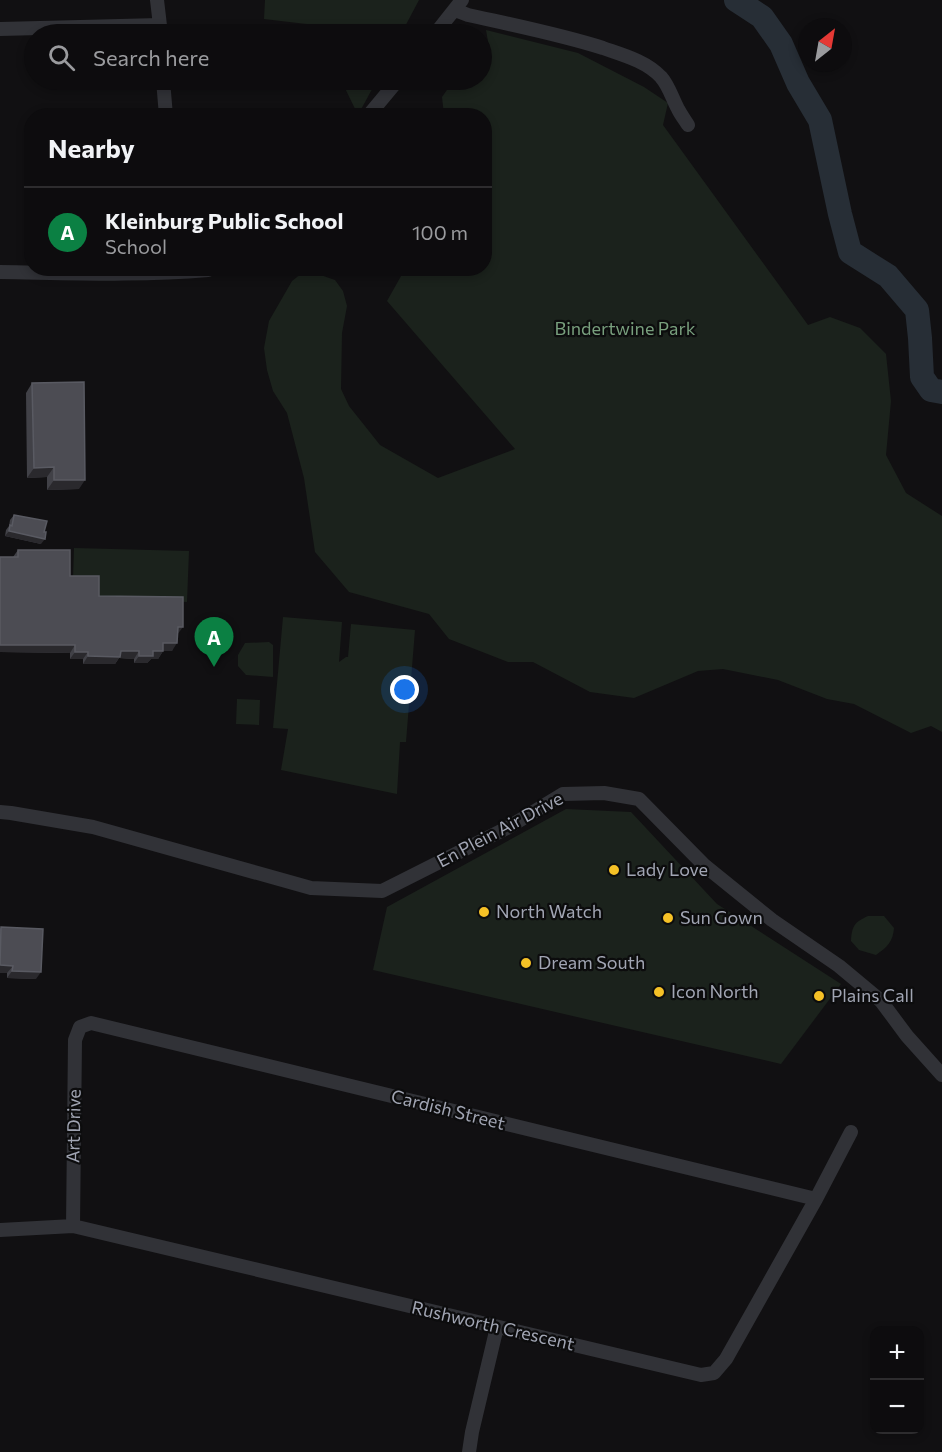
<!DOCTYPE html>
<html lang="en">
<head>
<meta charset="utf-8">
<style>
  body { margin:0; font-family:Commissioner,sans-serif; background:#1b1a1c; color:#f1f3f6 }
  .controls { position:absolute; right:18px; bottom:18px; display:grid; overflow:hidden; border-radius:12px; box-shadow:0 3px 9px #0003 }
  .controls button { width:54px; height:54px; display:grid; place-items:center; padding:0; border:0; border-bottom:2px solid #2d2c2e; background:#0d0c0e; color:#f1f3f6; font:30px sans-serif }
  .compass { position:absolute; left:798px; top:18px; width:54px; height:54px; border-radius:50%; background:#0d0c0e; box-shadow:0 3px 9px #0003; rotate:31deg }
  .you { position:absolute; left:405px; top:690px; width:21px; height:21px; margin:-15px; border:4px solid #fff; border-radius:50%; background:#1a73e8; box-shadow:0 0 0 9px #1a73e833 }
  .badge { display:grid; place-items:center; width:39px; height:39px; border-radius:50%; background:#0b8043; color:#fff; font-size:20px; font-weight:700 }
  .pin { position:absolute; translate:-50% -50px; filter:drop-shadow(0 2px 3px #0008) }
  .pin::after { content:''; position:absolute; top:32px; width:21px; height:18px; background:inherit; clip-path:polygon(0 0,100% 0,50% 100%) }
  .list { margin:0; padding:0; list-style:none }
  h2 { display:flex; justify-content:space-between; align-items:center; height:78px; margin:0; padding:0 24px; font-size:26px }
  h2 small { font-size:20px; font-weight:400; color:#9a9b9e }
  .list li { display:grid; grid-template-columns:39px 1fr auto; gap:18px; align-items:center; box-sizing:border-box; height:90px; padding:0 24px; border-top:2px solid #2d2c2e }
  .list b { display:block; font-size:22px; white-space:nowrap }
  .list p { margin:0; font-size:20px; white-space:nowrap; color:#9a9b9e }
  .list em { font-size:20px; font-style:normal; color:#9a9b9e }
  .icon { flex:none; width:33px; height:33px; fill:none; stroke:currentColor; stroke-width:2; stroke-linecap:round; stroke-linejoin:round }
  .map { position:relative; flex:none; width:942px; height:1452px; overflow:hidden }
  .search { position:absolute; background:#0d0c0e; box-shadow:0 3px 9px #0003; left:24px; top:24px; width:468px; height:66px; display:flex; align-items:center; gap:15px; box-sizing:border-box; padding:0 21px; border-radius:33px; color:#9a9b9e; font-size:22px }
  .panel { position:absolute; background:#0d0c0e; box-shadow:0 3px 9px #0003; left:24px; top:108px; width:468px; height:168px; border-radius:24px }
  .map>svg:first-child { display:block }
  .green { fill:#1b221c }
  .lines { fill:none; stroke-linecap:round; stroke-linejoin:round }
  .river { stroke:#272e36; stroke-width:24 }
  .minor { stroke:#313237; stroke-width:14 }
  .wall { fill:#414147 }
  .shaded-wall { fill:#2a292d }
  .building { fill:#4c4c53; stroke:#595a62; stroke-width:1.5 }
  .poi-dot { fill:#f5c126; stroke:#0c0c0d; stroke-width:2 }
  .labels { text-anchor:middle; stroke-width:4.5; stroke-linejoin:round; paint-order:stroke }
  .park-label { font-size:18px; fill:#789f7d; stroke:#0c0c0d }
  .street-label { font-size:18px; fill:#a1a5b3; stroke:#0c0c0d }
  .poi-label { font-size:18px; fill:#a1a5b3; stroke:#0c0c0d; text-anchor:start }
</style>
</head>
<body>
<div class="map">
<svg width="942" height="1452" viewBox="0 0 942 1452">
  <rect width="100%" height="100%" fill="#111012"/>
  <path class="green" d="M265 0H419L401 34H320L315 25 264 19Z
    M486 30 578 53 644 87 668 103 663 125 808 325 830 317 860 328 886 354 891 401 886 455 906 493 942 516V732L931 726 911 733 854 704 827 699 778 680 723 669 698 671 634 698 590 692 533 662H508L449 639 429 614 349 592 315 552 304 478 287 413 273 391 267 370 264 348 269 321 292 281 306 270 335 280 343 291 347 306 342 333 341 389 349 406 380 445 438 478 515 449 387 301 405 269 484 268V116L444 115 442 97 454 80H482V60L491 59Z
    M341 80H377L358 115Z
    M74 548 189 551 187 602 99 599V579L73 578Z
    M283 617 342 622 339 662 346 657H348L351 624 415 630 406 742H400L397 794 281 770 288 729 273 728Z
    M269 642 273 645V677L246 675 238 666V655L245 643Z
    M237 699 260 700 259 725 236 724Z
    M566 809 631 812 717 904 841 984 781 1064 373 970 387 907Z
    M868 916H884L894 928C893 942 887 947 876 955L859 950 851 941C852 925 855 922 868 916Z"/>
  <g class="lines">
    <path class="river" d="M736 0 762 17 781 44 798 83 820 120 840 214 850 252 888 276 917 310 920 338 922 377 931 390 942 392"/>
    <path class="minor" d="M157 0 161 34
      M455 10 468 15C513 25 559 34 603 48 623 55 646 61 661 77 669 86 672 98 678 109 681 115 685 120 688 125
      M0 29 160 25
      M435 34 462 0
      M163 80 166 116
      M368 116 398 80
      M0 272C70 273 139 276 208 270L213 268
      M0 812 11 813 93 827 311 888 382 891 507 828 563 794 604 793 639 799 704 865 772 920 839 966 881 1001 907 1036 942 1075
      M73 1226 75 1040 80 1027 91 1023 816 1199
      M0 1230 73 1226 701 1375 714 1373 726 1359 816 1199 851 1132
      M469 1452 472 1432 497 1327"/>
  </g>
  <path class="wall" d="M32 383 79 489 47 490V477L27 478 26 393Z
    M14 515 41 544 5 536 6 530 9 526 10 520Z
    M18 550 70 576 99 596 177 634 172 651H163L158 659H151L147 663H134V659L119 658 115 664H83V659H70V653L0 652V557H13Z
    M1 927 36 979 7 978V973H0V929Z"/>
  <path class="shaded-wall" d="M54 467 47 477 27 478 34 468Z
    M54 480H85L79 489 47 490Z
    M9 531 45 539 41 544 5 536Z
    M178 627H183L177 635Z
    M163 643H177L172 651H158Z
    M0 645H75L70 653 0 652Z
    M121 651H139L134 659 119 658 115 664H83L88 656Z
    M153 651H163L158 659H151L147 663H134L139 656Z
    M75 652H88L83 659H70Z
    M0 965 13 966 7 973H0Z
    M12 971 41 972 36 979 7 978Z"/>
  <path class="building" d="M84 382 85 480H54V467L34 468 32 383Z
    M14 515 47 521 44 532H46L45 539 9 531 10 525 12 526Z
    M18 550H70V576H99V596L183 597V627H178L177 643H163V651H153V656H139V651H121L120 657 88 656V652H75V645H0V557H18Z
    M1 927 43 929 41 972 12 971 13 966 0 965Z"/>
  <g class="poi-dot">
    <circle cx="614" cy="870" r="6"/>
    <circle cx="484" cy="912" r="6"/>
    <circle cx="668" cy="918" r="6"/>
    <circle cx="526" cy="963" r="6"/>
    <circle cx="659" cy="992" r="6"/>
    <circle cx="819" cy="996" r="6"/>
  </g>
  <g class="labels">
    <g class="park-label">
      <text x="625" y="335">Bindertwine Park</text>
    </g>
    <g class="street-label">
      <text transform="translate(500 830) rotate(-28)" y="6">En Plein Air Drive</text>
      <text transform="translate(448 1110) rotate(14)" y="6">Cardish Street</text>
      <text transform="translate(74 1126) rotate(-89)" y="6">Art Drive</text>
      <text transform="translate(493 1326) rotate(13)" y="6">Rushworth Crescent</text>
    </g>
    <g class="poi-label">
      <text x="626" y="876">Lady Love</text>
      <text x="496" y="918">North Watch</text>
      <text x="680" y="924">Sun Gown</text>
      <text x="538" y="969">Dream South</text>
      <text x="671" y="998">Icon North</text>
      <text x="831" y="1002">Plains Call</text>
    </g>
  </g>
</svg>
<div class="controls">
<button>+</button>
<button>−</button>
</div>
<svg class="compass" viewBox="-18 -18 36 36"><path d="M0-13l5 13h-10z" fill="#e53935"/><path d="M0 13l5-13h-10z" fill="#9a9b9e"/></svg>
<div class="you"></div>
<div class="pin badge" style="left:214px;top:667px">A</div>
<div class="search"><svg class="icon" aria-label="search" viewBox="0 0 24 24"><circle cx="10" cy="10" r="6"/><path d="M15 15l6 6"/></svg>Search here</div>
<section class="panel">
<h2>Nearby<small></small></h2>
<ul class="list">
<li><span class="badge">A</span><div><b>Kleinburg Public School</b><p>School</p></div><em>100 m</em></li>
</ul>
</section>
</div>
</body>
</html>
